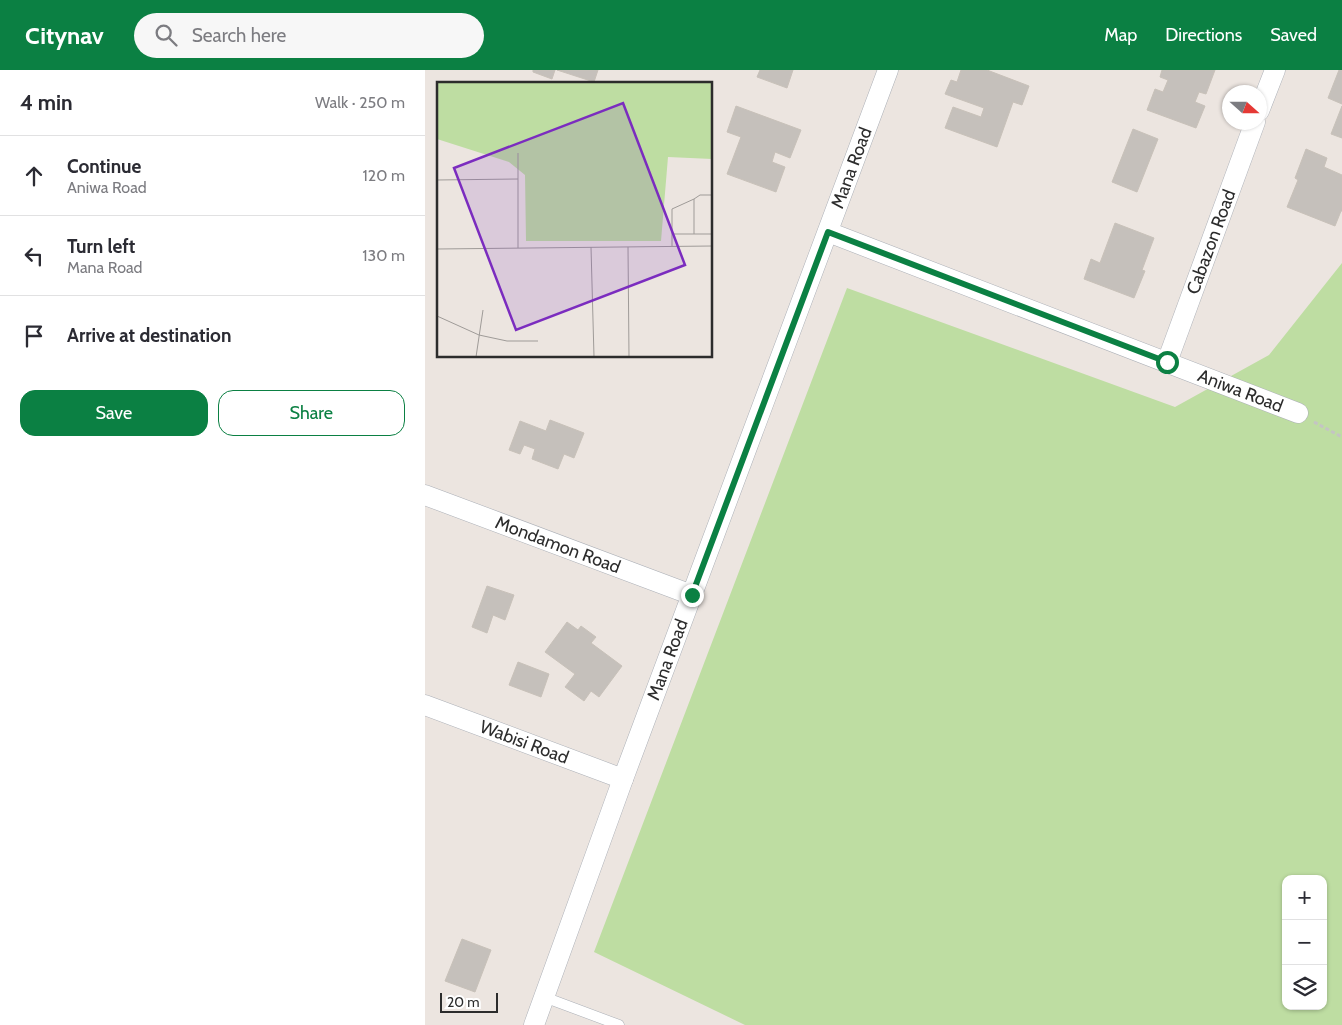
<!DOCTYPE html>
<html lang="en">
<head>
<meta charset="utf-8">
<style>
  body { margin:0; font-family:Cabin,sans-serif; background:#f7f7f7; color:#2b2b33 }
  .controls { position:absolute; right:15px; bottom:15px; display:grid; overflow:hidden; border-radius:10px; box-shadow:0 1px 4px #0004 }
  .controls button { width:45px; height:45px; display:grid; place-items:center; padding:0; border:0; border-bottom:1px solid #e1e1e2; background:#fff; color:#2b2b33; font:25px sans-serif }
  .compass { position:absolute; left:797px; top:15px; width:45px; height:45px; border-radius:50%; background:#fff; box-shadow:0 1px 4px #0004; rotate:111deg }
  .scale { position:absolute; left:15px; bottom:12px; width:58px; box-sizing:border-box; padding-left:5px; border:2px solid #2c2c2c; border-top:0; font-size:14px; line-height:18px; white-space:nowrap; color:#2c2c2c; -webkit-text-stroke:4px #fff; paint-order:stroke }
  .stop { position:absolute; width:15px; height:15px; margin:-11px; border:4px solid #0b8043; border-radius:50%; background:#fff }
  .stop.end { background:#0b8043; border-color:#fff; box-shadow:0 1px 5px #0008 }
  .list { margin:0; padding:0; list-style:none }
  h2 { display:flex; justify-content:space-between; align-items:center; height:65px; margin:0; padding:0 20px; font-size:21px }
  h2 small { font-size:16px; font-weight:400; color:#7c7c81 }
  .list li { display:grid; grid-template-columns:32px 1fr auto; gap:15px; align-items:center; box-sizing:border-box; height:80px; padding:0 20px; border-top:1px solid #e1e1e2 }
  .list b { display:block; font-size:19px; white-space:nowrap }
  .list p { margin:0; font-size:16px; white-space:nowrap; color:#7c7c81 }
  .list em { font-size:16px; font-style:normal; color:#7c7c81 }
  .actions { display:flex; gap:10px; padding:15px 20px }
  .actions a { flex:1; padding:11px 0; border:1px solid #0b8043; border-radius:15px; text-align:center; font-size:18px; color:#0b8043 }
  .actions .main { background:#0b8043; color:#fff }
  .icon { flex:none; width:28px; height:28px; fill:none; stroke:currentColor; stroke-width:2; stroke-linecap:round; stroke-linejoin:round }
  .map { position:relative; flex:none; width:917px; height:955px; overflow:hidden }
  header { display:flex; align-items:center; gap:30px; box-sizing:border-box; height:70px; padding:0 25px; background:#0b8043; color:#fff }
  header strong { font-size:24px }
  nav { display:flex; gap:28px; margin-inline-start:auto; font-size:18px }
  .search { width:350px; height:45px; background:#f7f7f7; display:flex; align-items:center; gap:12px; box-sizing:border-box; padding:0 18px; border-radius:28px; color:#7c7c81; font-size:19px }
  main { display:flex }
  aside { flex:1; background:#fff }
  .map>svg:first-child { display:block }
  .green { fill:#bedda2; fill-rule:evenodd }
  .building { fill:#c5c0bb; stroke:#c8c1b9 }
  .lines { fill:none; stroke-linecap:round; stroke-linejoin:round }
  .service-casing { stroke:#acb0b7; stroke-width:11 }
  .minor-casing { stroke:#acb0b7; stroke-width:21 }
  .path { stroke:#c4c4c4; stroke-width:3; stroke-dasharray:4 2.5; stroke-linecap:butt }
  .service { stroke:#fff; stroke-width:10 }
  .minor { stroke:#fff; stroke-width:20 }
  .route { stroke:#0b8043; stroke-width:6 }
  .labels { text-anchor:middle; stroke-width:5; stroke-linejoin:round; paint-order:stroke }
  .street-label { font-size:18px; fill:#2c2c2c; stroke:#fff }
  .inset-road { fill:none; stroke:#9f9b98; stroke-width:1 }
  .view { fill:#7b2cbf; fill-opacity:0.15; stroke:#7b2cbf; stroke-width:2.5 }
  .inset-edge { fill:none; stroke:#2c2c2c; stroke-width:2.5 }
</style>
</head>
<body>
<header>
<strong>Citynav</strong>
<div class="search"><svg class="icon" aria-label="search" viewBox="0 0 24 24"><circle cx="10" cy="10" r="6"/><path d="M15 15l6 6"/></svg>Search here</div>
<nav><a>Map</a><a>Directions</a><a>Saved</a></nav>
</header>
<main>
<aside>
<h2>4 min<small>Walk · 250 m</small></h2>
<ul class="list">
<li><svg class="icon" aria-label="ahead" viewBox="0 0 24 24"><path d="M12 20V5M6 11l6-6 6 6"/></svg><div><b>Continue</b><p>Aniwa Road</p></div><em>120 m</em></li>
<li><svg class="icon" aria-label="left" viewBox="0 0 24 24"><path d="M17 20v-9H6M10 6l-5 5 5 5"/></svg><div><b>Turn left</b><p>Mana Road</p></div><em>130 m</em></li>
<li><svg class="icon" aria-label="arrive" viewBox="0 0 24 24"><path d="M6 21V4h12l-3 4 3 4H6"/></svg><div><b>Arrive at destination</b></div></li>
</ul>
<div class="actions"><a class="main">Save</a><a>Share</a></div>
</aside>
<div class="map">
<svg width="917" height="955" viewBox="0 0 917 955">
  <rect width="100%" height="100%" fill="#ece5e0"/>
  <path class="green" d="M917 193V955H320L169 882 422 218 750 337 844 285ZM861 809H898V936H861Z"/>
  <path class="building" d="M108 0H130L127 9 108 2Z
    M132 0H173L169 12Z
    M335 0H368L362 18 332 7Z
    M536 0H562L604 16 597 35 588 32 572 77 520 58 528 37 556 47 559 38 520 24 526 10 532 12Z
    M737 0H790L781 24 774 22 770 32 780 36 771 58 722 40 730 19 738 22 743 10 735 7Z
    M914 0H917V34L903 28Z
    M311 36 376 60 365 88 350 82 347 92 360 97 351 122 302 104 316 67 302 62Z
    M917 36V68L906 64Z
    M708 59 733 69 712 122 687 112Z
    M881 79 902 88 899 97 917 105V141H916L910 156 862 137 873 110 870 108Z
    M690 153 729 168 717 200 720 201 709 228 659 209 666 189 675 193Z
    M125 350 159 363 149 388 139 384 133 399 107 389 110 379 99 375 95 384 84 380 95 351 121 361Z
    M62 516 89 525 80 550 68 545 62 563 47 557Z
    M142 552 153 560 156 556 171 567 166 573 197 596 174 627 166 621 159 631 140 617 150 604 120 582Z
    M93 592 124 604 116 627 84 615Z
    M37 869 66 880 50 922 20 911Z"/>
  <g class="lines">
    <g class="service-casing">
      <path id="service" d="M119 927 194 955"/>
    </g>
    <g class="minor-casing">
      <g id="minor">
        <path d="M834 41 850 0"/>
        <path id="s1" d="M403 162 873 343"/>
        <path id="s2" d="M742 292 830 52"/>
        <path id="s3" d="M0 425 267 525"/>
        <path id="s4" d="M0 635 198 709"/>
        <path id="s5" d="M109 955 198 709 463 0"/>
      </g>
    </g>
    <path class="path" d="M889 352 917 367"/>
    <use href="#service" class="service"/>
    <use href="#minor" class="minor"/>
  </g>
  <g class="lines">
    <path class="route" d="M267 525 403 162 742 292"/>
  </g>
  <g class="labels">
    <g class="street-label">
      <text dy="6" stroke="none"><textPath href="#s5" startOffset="914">Mana Road</textPath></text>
      <text dy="6" stroke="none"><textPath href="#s2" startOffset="128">Cabazon Road</textPath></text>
      <text dy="6" stroke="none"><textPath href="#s1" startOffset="442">Aniwa Road</textPath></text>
      <text dy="6" stroke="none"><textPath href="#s3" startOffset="142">Mondamon Road</textPath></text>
      <text dy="6" stroke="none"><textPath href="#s5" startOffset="389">Mana Road</textPath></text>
      <text dy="6" stroke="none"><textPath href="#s4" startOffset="106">Wabisi Road</textPath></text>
    </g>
  </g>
  <g transform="translate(12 12)">
    <rect width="275" height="275" fill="#ece5e0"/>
    <path d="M0 0H275V77L231 75 224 159H89L88 93 72 80 0 57Z" fill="#bedda2"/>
    <path class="inset-road" d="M0 98 81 97M275 113H263L257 117V152H275M235 152H257M235 164V127L257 117M154 165 157 275M191 165 192 275M81 166V71M0 167 275 164M0 234 42 253 70 259H101M39 275 46 228"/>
    <path class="view" d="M186 21 248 183 79 248 17 86Z"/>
    <rect width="275" height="275" class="inset-edge"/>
  </g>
</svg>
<div class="controls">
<button>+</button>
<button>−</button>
<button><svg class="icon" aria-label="layers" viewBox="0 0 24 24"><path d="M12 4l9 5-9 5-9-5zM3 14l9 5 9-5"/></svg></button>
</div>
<svg class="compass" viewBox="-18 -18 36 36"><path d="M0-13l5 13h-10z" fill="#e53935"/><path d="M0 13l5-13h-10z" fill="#7c7c81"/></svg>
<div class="scale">20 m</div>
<div class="stop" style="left:742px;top:292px"></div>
<div class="stop end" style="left:267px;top:525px"></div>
</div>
</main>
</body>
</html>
